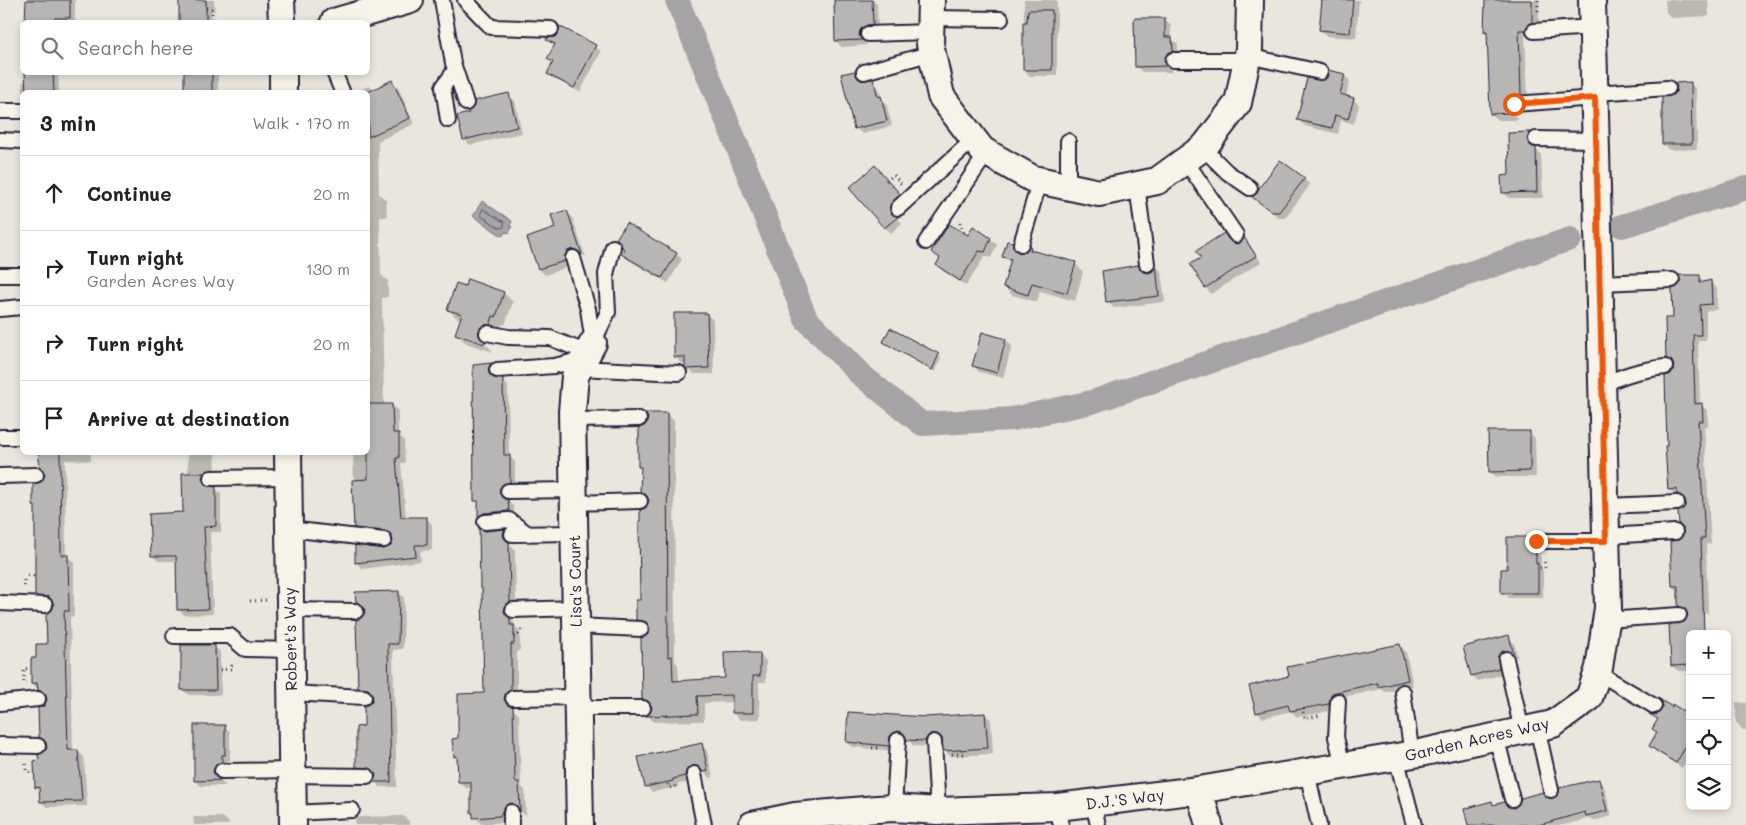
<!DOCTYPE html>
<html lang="en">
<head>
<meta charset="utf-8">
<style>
  body { margin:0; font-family:Mali,sans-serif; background:#f6f6f6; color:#222 }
  .controls { position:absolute; right:15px; bottom:15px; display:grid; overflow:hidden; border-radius:8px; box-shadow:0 2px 8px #0003 }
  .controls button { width:45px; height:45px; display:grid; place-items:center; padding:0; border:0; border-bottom:1px solid #e0e0e0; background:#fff; color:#222; font:25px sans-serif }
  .stop { position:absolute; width:15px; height:15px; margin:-11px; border:4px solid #ea580c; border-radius:50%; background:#fff }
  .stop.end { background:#ea580c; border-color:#fff; box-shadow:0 1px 5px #0008 }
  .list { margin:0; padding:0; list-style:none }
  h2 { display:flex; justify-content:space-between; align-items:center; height:65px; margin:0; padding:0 20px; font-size:21px }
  h2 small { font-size:16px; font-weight:400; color:#767676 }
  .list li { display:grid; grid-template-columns:32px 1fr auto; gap:15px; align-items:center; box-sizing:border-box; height:75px; padding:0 20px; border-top:1px solid #e0e0e0 }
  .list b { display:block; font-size:19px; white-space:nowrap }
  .list p { margin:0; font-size:16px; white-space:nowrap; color:#767676 }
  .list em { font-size:16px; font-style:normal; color:#767676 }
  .icon { flex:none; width:28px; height:28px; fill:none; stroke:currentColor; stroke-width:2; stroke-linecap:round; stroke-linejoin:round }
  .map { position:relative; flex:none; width:1746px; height:825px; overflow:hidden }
  .search { position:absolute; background:#fff; box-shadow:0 2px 8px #0003; left:20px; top:20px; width:350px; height:55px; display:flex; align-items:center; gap:12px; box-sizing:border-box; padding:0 18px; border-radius:8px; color:#767676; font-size:19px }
  .panel { position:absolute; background:#fff; box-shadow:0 2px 8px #0003; left:20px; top:90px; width:350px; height:365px; border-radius:8px }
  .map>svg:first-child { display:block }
  .water { fill:#a6a3a6; stroke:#716f7b }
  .shadow { fill:#0003 }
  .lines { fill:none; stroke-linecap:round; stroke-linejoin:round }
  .shore { stroke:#575666; stroke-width:1 }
  .canal { stroke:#a6a3a6; stroke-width:24 }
  .building { fill:#b8b6b5; stroke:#22223b }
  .service-casing { stroke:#22223b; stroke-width:18 }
  .minor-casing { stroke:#22223b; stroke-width:30 }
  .path { stroke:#22223b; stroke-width:3; stroke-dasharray:1 4; stroke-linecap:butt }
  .service { stroke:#f7f3e8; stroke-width:14 }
  .minor { stroke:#f7f3e8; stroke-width:26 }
  .route { stroke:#ea580c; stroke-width:6 }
  .labels { text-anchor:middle; stroke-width:4; stroke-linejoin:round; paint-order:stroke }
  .street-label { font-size:16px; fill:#22223b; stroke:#f7f3e8 }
</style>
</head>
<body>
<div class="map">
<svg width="1746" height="825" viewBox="0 0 1746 825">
  <rect width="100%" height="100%" fill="#eae6de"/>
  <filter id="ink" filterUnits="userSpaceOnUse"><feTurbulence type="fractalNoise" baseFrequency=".02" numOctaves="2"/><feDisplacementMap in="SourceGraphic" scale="10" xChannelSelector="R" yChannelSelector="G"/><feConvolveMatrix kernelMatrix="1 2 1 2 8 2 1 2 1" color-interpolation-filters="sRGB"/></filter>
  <g filter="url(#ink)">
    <path class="water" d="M482 201 512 221 510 226 512 227 509 233 506 232 502 236 473 216Z"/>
    <path class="shadow" d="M26 0H75V22H26Z
      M180 0H214L215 11H211V22H180Z
      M835 0H873L877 4 878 30 866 35 865 42 867 45 842 47 836 41Z
      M1024 0H1057V76H1030L1024 70Z
      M1320 0H1359L1356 38 1326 36 1320 30 1323 5Z
      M1486 0H1539V29L1533 36H1525L1528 101 1512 108 1513 112H1496V115L1513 114 1519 120H1498L1491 113 1488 34 1485 31Z
      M1665 0H1708L1709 16 1671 18 1666 12Z
      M1165 19 1171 25V38L1178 44V57L1174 58 1170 66 1172 72H1142L1136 66Z
      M547 40 595 46 601 52 580 92 554 79 548 73 554 63 549 59 555 46Z
      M27 72H58L59 92H23L22 82H27Z
      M185 72H218V92H184Z
      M855 72 861 78 862 81 872 80 878 86 882 98 886 103 892 126 862 134 856 128Z
      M1344 75 1350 81 1346 97 1353 99 1359 105 1354 124 1341 120 1338 134 1305 126 1299 120 1323 81Z
      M392 82 398 87 414 124 378 141 379 194 386 200 387 217H380L381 275 388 281V297L382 298 384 405H392L398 411V434L404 440 405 463H401L406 518H426L432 524V550L420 551 421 561 362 569 357 563 356 547 384 550 392 547 394 540 392 537 361 533 355 527 353 452H368V92H354L369 86 373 90Z
      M1690 83 1696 89 1697 149 1669 150 1663 144 1673 97Z
      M509 95 515 101 522 133 470 145 464 139 470 114Z
      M1530 134 1536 139 1533 146 1541 155 1543 198H1509L1503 192 1510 177 1509 135Z
      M881 173 905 201 895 212 896 217 902 223 891 233 885 227Z
      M1304 179 1310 185 1285 218H1279L1254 197Z
      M566 211 572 217 586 258 583 255H576L570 266 545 275 539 269 528 239 557 229Z
      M1224 235 1236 245 1242 243 1244 239 1250 245 1261 262 1211 294 1206 288 1191 265 1202 258Z
      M968 236 991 239 997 245 991 258 985 256 966 286 943 271 937 265 941 259 932 252Z
      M1012 243 1021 254H1024L1031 248 1035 252 1075 263 1083 272 1075 301 1040 291 1037 302 1012 295 1004 287 1011 263 1004 256Z
      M622 254H676L682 259 668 283 628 260Z
      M1138 266 1148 274 1154 272 1156 266 1161 271 1165 302 1114 308 1108 302Z
      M1699 276 1705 283 1711 282 1717 288V309L1706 311V340H1698L1700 405 1708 411V426H1704L1711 544H1706L1708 613 1693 615 1686 612 1680 606 1679 592 1673 586 1680 541 1684 536 1686 501 1680 495H1675L1669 489 1668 447 1672 375 1675 366 1667 358 1674 320Z
      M504 293 513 302 505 325 502 324 499 333H493L487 340V343L466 336V339L488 346 493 352 466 343 457 334 462 320 457 318 448 309Z
      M707 314 713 320 714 374H694L686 366V363H681L675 357Z
      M1006 340 1012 346 1003 378 979 372 974 366Z
      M887 344 938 355 941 358 935 372Z
      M491 365 497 370 494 377V379L502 380 508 386 509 456 515 462V488L509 489 505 498 514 507V517L485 522 480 516 479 504 476 500 474 366Z
      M667 414 674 421 675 661 678 665 679 682 726 679 750 652 752 654H759L766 661V682H759L760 719 740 720 733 713V702L704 703V721L654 722 648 716 651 714 652 706 644 699 650 628 644 626 638 620 641 602 646 509 650 501 641 492 642 469 639 467Z
      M1529 432 1535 438 1536 477H1496L1490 471Z
      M38 452H91V461L65 460 66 556 74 562V616L70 617 73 751H78L84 757 87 806 47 807 41 801V791L37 787 40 762 48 747 40 737 44 707 48 699 32 683 37 660 49 645 55 605 54 602 42 601 37 595 36 508 34 506 46 475 38 466Z
      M188 452H215L216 475 209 479 207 485 208 487 215 488 221 494V532H210L213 614 184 615 179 610 177 561H158L152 555 184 513 188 474Z
      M504 530 511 537 510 545 515 550 516 609 512 612 511 618 520 633V650L517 651V697L512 700 510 706 519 715 521 786 525 790 526 816 518 810 513 811 506 822 481 824 473 813 472 788H466L459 781 458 759 455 756 459 740 485 695 483 590 481 588Z
      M1528 538 1534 544V550L1541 557V568L1543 571V598H1509L1503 592 1509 570Z
      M399 592 404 598 403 649 393 650 397 787H380L375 782 376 774 363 773 357 767 374 697 373 695 365 693 359 687 366 610 357 602Z
      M1690 634V671H1678L1672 665Z
      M1508 637 1514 643 1518 659 1516 656H1510L1504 674 1478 681 1472 675Z
      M214 646 220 652 221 695H189L183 690Z
      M1400 646 1406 652 1413 686 1385 692 1382 689 1338 698 1335 710 1297 717 1291 711 1263 718 1257 712Z
      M1736 702 1746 703V730H1743L1736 722Z
      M985 714 991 720 993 754 950 756 944 750 943 739 936 740 931 747 914 746 905 737 896 741 894 751 853 747 847 742 926 718Z
      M1652 715 1690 716V755L1682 768 1656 752 1650 746 1658 733 1659 721Z
      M224 726 230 732V760L227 761V768L223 769 219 777V780L226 786H201L195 780Z
      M702 745 707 751 713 777 710 778 703 771H698L691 782 678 784V787L652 792 646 786Z
      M1598 781 1604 786 1612 816 1593 821 1590 818 1564 825H1470L1492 803 1495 806 1514 809 1519 806 1548 799 1554 800Z
      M403 816 409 821V825H355V819L359 817Z
      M193 817H223L229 823V825H194Z"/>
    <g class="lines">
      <path class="shore" d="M483 209 504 222V227L500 228 481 216V213Z"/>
      <path class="canal" d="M677 0 734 138 806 319 860 374 922 424 1012 419 1092 402 1570 239
        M1622 226 1746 188"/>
    </g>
    <path class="building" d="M26 0H70V18H55V22H25Z
      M179 0H206V22H179Z
      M834 0H872L873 24 867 25 861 29 859 35 862 40 835 41Z
      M1322 0H1353L1350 33 1319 30Z
      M1485 0H1532V23L1529 24 1526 30H1519L1521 95 1510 97 1505 104 1507 109 1514 113 1490 114 1487 31 1484 32Z
      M1028 10H1052V70H1023V22H1027Z
      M1134 18H1165V37H1172L1173 51 1168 53 1164 60 1167 66 1135 67Z
      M559 26 596 45 574 88 547 74 553 62 547 59 555 44 546 40 547 38 555 37 558 34Z
      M1328 70 1345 74 1340 94 1354 98 1348 119 1335 115 1332 128 1297 120 1307 78 1323 80 1327 78Z
      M855 71 858 78 861 80 873 79 878 97 881 96 887 121 854 129 841 74Z
      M25 72H53L54 92H26Z
      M184 72H212V92H184Z
      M392 80 410 118 368 137V92Z
      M1691 82 1692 144H1662V97L1672 95 1676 92 1677 87 1675 83Z
      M509 93 517 127 463 140 457 116 469 113 468 111 474 105V101Z
      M1530 132 1527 139 1531 146 1536 148 1537 192 1502 193 1501 176 1509 175 1508 133Z
      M1280 160 1305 178 1279 212H1272L1252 197 1257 193 1259 188Z
      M875 165 900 194 890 206 891 213 898 217 884 228 849 188Z
      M567 210 582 255 576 250H570L565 255V261L538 269 527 238 555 228 551 215Z
      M626 223 677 253 662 278 621 254 624 249 616 239Z
      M949 224 968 235 973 226 991 238 985 252 979 251 960 281 936 265 940 258 931 252Z
      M1224 233 1229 240 1236 244 1241 242 1244 237 1256 256 1205 288 1190 264 1201 258 1196 251Z
      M1007 241 1013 242V246L1018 252H1024L1029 246 1031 247 1030 250 1076 262 1067 293 1032 283 1028 295 1003 287 1011 259 1002 257Z
      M1156 264 1159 296 1106 302 1102 271 1138 265 1143 272 1149 273 1153 271Z
      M1679 275H1700V283L1711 280 1712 304 1700 305 1701 335H1693L1695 404 1702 403 1703 421H1698L1705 538H1701L1704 634H1690V665L1671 666 1669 624 1683 622 1688 615 1686 610 1678 606V586H1672L1670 541 1679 540 1683 535V528L1679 524 1678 512 1684 507 1686 502 1684 498 1677 494V489L1668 490 1665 446H1667L1665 376 1671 374 1674 366 1672 361 1666 359 1665 318H1673L1672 289 1677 287 1680 284Z
      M467 279 504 292 496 317 493 316 490 325H484L479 331V336L485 341 484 344 455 334 462 314 447 310 456 283 465 286Z
      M674 313H707L709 368 686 369 685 367V357H674Z
      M890 328 939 354 932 370 883 342Z
      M982 332 1006 339 997 373 972 366Z
      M491 363 488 370 490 375 494 378H503L504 455H510V482L503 484 499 492 503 498 508 500 509 511 484 513 478 517V501H474L473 365Z
      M368 404H392L393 433H399V458H396L401 517H427V545H415L416 556 355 563V545L383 549 391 546 393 541 390 533 385 531 354 528 352 480 368 479Z
      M645 413H667L668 657 672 656 673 681 725 678 724 652 750 651V653H760V676H753V713H732V695L697 696 698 714 646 716 650 713 652 708 648 701 642 699 641 638 648 634 650 629 646 622 636 620V600H640L639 521H640V510L645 508 649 501 647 496 640 492 641 467H638V438H639V428L644 426 647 423 648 418Z
      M1488 431H1530V471L1489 472Z
      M38 452H60L61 555H68L69 611H64L68 750H78L82 801 40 802 39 787 35 788 34 761 39 760 38 755 45 751 47 747 45 741 39 737 38 708 44 706 47 699 45 694 38 690 37 683 31 684V658H36V644H47L46 614 52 610 54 605 49 597 35 596V506H33V484L41 482 45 475 43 470 40 467Z
      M182 473H204L202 478 204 483 207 486 216 487V526L204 527 208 609 177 610 176 556H151L149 514 183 512Z
      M479 528 485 531 505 529 503 534 504 538 509 542 510 602 506 605 504 611 506 615 510 618V625H514V644H511V690L506 693 504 699 508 705 513 707 515 782H519L520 812 516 805 511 803 504 807 500 816 473 818V813H471V782H458L457 756 454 757 452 739 458 738V694L484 693 482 588H480Z
      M1507 537H1528V545L1536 550V564L1538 563V593H1501V569H1507Z
      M399 591 398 644H388L391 782H373L376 776 372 769 356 767V727L364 726V706L371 702 373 697 368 689 358 688 356 620 363 616 365 611 361 604 356 602 355 592Z
      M1509 635 1514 656 1509 651H1504L1498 657 1499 668 1471 676 1463 647Z
      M1400 644 1408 680 1378 687V683L1332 693 1329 704 1290 711 1288 705 1256 713 1249 686 1289 676 1287 667Z
      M181 645H215L216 690H181Z
      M1658 698 1672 707V704L1690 715V740L1676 763 1649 746 1657 732 1652 729 1658 719 1649 714H1658L1663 707 1662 702Z
      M848 712 926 717 985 713 988 748 943 751 942 738 937 734H930L925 741 907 740 903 733 898 731 890 736 889 746 846 742Z
      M194 725H225V755H222V762L217 764 213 771 215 776 222 780 194 781Z
      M702 743 708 771 703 772 697 766H692L686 771 685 776 673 779V781L645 787 638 757Z
      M1599 779 1607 811 1586 816 1585 812 1539 825H1468L1464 809 1492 801 1493 805 1504 802 1509 807 1514 808 1518 805 1521 798 1543 792 1548 798H1553L1559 793V788Z"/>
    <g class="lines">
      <g class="service-casing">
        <path id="service" d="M442 0 453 63 466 103
          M465 0 491 27 551 29
          M931 18 1001 19
          M1534 31 1593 27
          M868 34 930 32
          M1248 56 1320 72
          M1173 60H1247
          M334 72 342 91
          M864 72 932 53
          M1595 93 1668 88
          M1514 104 1595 98
          M0 111H22
          M448 120 443 87 455 70
          M1536 139 1596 140
          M0 140 22 141
          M1068 141V186
          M1203 148 1227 172 1250 188
          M1185 160 1236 235
          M1137 185 1147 264
          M898 208 974 139
          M926 242 987 153
          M1021 244 1040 180
          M573 258 588 309 593 343
          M0 275H22
          M1600 283 1672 280
          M0 309 22 307
          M487 333 508 337 550 338 588 353
          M593 343 608 312 606 274 613 247
          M579 368 679 373
          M497 370 554 366 584 359
          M1602 386C1623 374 1642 370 1665 367
          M573 420 639 419
          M0 437H22
          M0 476 36 475
          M211 478 288 477
          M508 491 573 490
          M574 503 640 501
          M1606 506 1677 503
          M485 522 509 520 528 534
          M289 529 384 540
          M512 534 574 533
          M1606 536 1675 532
          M1536 541H1606
          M0 603 45 605
          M290 610 356 611
          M513 610 576 608
          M1606 620 1679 615
          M576 626 641 629
          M174 636H230L245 649 291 650
          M1506 659 1522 731
          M1597 672 1654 706
          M1403 692 1412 755
          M291 693 364 697
          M513 698 577 697
          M1338 701 1336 737 1343 766
          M0 703 38 699
          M577 708H643
          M1537 727 1551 790
          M1496 736 1512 799
          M934 742 938 811
          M0 745 38 746
          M1396 757 1414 825
          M222 771 292 770
          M1307 772 1319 825
          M694 774 704 825
          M292 775 367 776
          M1093 803 1098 825
          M1057 807 1061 825
          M894 808 898 740
          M511 812V825
          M293 813 352 810"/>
      </g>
      <g class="minor-casing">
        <path id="minor" d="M281 0 282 22
          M931 0 930 44 941 96 982 150 1033 179 1099 193 1157 181 1205 146 1238 103 1249 49 1250 0
          M334 22 410 0
          M283 72V92
          M288 452 293 825
          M1199 790 1209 825
          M580 825 572 412 575 376 593 343
          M752 825 795 816 877 809 894 808 938 811 1057 807 1199 790 1420 753 1553 724 1589 698 1599 668 1608 608 1592 0"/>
      </g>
      <path class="path" d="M1538 0V12
        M206 8 212 9V22
        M886 181 894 175 901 184
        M960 222 964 233
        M1540 568H1545L1544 559
        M24 586V575L35 576
        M250 601 267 600
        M514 636H518L522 627
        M215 670 232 669 231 662
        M24 682V669L31 668
        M1303 712 1305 719 1320 715
        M872 748H881
        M952 754H963V748
        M26 764V771L34 772
        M668 784 669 788 678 786"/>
      <use href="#service" class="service"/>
      <use href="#minor" class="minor"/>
    </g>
  </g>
  <g class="lines" filter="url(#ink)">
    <path class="route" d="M1514 104 1595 98 1606 541H1536"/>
  </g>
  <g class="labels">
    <g class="street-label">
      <text transform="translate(575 581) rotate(-91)" y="6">Lisa's Court</text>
      <text transform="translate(290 639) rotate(-91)" y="6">Robert's Way</text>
      <text transform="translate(1477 739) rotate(-13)" y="6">Garden Acres Way</text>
      <text transform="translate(1125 799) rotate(-7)" y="6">D.J.'S Way</text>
    </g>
  </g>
</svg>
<div class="controls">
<button>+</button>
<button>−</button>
<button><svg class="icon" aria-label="locate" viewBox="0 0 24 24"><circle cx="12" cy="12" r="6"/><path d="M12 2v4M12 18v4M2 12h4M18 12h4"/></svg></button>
<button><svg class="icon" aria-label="layers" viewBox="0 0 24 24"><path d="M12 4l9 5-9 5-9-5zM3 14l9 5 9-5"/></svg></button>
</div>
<div class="stop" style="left:1514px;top:104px"></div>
<div class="stop end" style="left:1536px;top:541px"></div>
<div class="search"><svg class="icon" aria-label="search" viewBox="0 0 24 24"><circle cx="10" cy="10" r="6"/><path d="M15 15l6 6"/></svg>Search here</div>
<section class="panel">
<h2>3 min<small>Walk · 170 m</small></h2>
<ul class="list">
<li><svg class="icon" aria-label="ahead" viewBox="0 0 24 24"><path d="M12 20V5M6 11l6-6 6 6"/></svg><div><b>Continue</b></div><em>20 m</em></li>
<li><svg class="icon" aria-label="right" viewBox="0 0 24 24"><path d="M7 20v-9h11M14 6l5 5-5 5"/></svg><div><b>Turn right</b><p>Garden Acres Way</p></div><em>130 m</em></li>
<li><svg class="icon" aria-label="right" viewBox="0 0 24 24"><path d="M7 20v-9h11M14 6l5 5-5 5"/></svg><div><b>Turn right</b></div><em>20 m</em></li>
<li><svg class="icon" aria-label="arrive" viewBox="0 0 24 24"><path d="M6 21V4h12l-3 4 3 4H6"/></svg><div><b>Arrive at destination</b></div></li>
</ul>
</section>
</div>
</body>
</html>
